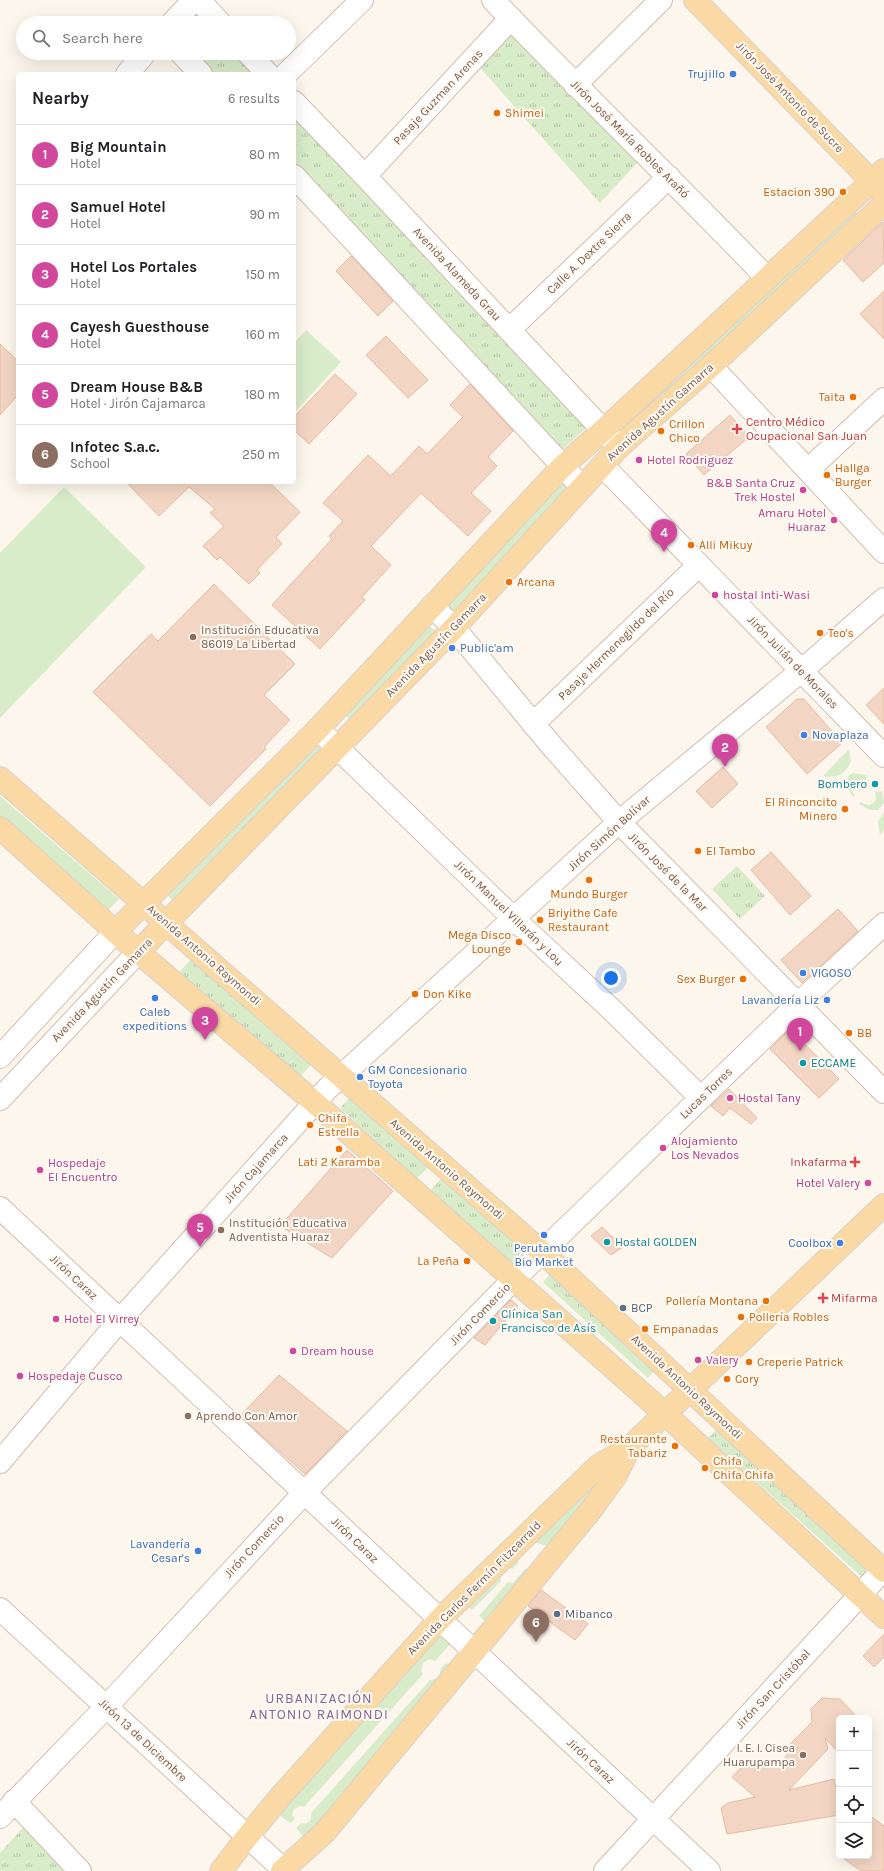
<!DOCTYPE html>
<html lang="en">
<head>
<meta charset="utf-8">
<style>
  body { margin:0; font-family:Karla,sans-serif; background:#f6f6f6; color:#202124 }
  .controls { position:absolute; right:12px; bottom:12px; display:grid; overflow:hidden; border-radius:6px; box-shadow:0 4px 16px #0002 }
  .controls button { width:36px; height:36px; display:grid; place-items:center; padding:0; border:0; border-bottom:1px solid #e0e0e0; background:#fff; color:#202124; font:20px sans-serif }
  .you { position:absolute; left:611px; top:978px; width:14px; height:14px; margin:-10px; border:3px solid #fff; border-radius:50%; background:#1a73e8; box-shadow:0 0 0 6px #1a73e833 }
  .badge { display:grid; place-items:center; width:26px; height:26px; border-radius:50%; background:#d93025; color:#fff; font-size:13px; font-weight:700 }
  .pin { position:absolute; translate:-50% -33px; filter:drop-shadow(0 1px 2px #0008) }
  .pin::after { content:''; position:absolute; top:21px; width:14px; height:12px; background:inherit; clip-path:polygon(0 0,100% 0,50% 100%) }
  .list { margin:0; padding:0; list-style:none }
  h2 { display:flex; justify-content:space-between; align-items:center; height:52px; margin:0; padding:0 16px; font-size:17px }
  h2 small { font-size:13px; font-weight:400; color:#757577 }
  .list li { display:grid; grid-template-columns:26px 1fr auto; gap:12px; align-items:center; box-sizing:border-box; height:60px; padding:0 16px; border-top:1px solid #e0e0e0 }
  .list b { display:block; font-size:15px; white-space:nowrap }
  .list p { margin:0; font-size:13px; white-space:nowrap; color:#757577 }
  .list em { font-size:13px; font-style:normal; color:#757577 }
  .icon { flex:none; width:22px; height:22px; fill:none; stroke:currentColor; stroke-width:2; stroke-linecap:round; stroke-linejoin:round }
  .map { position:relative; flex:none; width:884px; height:1871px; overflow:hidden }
  .search { position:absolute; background:#fff; box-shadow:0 4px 16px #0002; left:16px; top:16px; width:280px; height:44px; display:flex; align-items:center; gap:10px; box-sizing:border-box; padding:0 14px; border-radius:22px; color:#757577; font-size:15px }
  .panel { position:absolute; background:#fff; box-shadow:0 4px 16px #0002; left:16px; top:72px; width:280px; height:412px; border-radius:6px }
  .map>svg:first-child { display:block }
  .grass { fill:#d8ecc9 }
  .park { fill:url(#park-tufts) }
  .building { fill:#f3d5c3; stroke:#e6bba3 }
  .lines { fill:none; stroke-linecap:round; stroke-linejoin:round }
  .minor-casing { stroke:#d1beb0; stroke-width:24 }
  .major-casing { stroke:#dad1cd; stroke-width:24 }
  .minor { stroke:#fff; stroke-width:22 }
  .major { stroke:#fbd9a5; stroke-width:22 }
  .shop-dot { fill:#3f7fe0; stroke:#fffaf3; stroke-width:1.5 }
  .food-dot { fill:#e8710a; stroke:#fffaf3; stroke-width:1.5 }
  .health-dot { fill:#e0444e; stroke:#fffaf3; stroke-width:1.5 }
  .hotel-dot { fill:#d1479c; stroke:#fffaf3; stroke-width:1.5 }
  .education-dot { fill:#8d6e63; stroke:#fffaf3; stroke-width:1.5 }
  .culture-dot { fill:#0f9aa8; stroke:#fffaf3; stroke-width:1.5 }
  .service-dot { fill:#5c6f8a; stroke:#fffaf3; stroke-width:1.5 }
  .labels { text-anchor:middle; stroke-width:4; stroke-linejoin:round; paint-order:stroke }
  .shop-label { font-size:12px; fill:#366cbe; stroke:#fffaf3; text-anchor:end }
  .street-label { font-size:12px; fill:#7a5c4d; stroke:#fffaf3 }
  .food-label { font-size:12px; fill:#c56008; stroke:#fffaf3; text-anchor:start }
  .health-label { font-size:12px; fill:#be3a42; stroke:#fffaf3; text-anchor:start }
  .hotel-label { font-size:12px; fill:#b23c85; stroke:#fffaf3; text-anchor:start }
  .education-label { font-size:12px; fill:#785e54; stroke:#fffaf3; text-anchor:start }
  .culture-label { font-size:12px; fill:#0d838f; stroke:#fffaf3; text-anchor:start }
  .service-label { font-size:12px; fill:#4e5e75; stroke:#fffaf3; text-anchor:start }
  .quarter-label { font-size:14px; letter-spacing:1px; fill:#846695; stroke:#fffaf3 }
</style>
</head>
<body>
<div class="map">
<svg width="884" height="1871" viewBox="0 0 884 1871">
  <defs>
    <pattern id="park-tufts" width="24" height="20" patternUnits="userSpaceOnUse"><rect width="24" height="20" fill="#d8ecc9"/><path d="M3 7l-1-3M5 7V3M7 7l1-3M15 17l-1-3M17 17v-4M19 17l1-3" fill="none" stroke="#b4c2a5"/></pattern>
  </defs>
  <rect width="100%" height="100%" fill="#fdf6ec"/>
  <path class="grass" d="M852 208 862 219 631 433 624 424Z
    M306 330 341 362 294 413V343Z
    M561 483 573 491 457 616 445 608Z
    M64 487 146 567 0 718V553Z
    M427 624 439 634 353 724 344 713Z
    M316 743 326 752 178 907 168 896Z
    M849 749 851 761C846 774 836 779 823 776Z
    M853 773 867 775 865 782 859 780 853 784 852 791 855 796 853 797C848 790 845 783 849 775Z
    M882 791 884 803 878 810H870L859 804 861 802C867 806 873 806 876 799L875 792Z
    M0 796 119 899 107 911 0 816Z
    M884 812V830L880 835 878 822Z
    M628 1449 557 1550 524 1538Z
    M509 1553 519 1562 513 1569 508 1567 501 1574V1581L472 1610 460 1600Z
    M525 1569 536 1575 492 1627 479 1616 508 1582 513 1583Z
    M434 1626 452 1642 435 1661 430 1659 423 1663 421 1671 423 1674 304 1807 300 1806 294 1809 292 1815 295 1819 290 1823 275 1812Z
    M467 1659 310 1844 296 1828 301 1823C309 1826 312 1820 311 1813L430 1680 435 1679 439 1677 441 1668 445 1664Z"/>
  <path class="park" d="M197 5 213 23H179Z
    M507 26 640 160 600 203 475 62Z
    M187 53H240L260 74H207Z
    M294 114 587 427 561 451 294 163Z
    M737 866 765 896 740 919 712 889Z
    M194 955 315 1061 298 1078 179 973Z
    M355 1092 432 1164 417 1178 340 1108Z
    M447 1172 528 1244 512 1263 429 1192Z
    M556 1268 660 1365 648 1378 543 1282Z
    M722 1425 871 1568 862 1577 708 1438Z
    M29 1821 75 1871H0V1853Z"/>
  <path class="building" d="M883 222 884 263 863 282 843 260Z
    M351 256 393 301 378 316 336 271Z
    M884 291V339L860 314Z
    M386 336 428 380 408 398 366 355Z
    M0 344 18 361V395L0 415Z
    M335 374 357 394 309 444 294 430V417Z
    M470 384 513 431 488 457 497 466 471 493 491 511 468 536 421 493 371 546 391 565 362 597 365 600 320 649 272 605 332 539 329 536 343 521 323 503 368 455 391 476 419 446 427 454 463 417 450 405Z
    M730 415 749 437 704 475 686 454Z
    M126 482H269L300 512 276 537 282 544 257 570 260 573 249 584 220 557 217 560 203 546 224 526 210 513 215 509 189 487 159 516Z
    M214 584 295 664 264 695 290 720 264 747 266 749 210 806 93 692 151 634 158 641Z
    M884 688V724L866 705Z
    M797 699H804L842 743 807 774 766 727Z
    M723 767 738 784 712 808 696 791Z
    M771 852 811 896 790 915 751 870Z
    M838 909 858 931 802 983 781 960Z
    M790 1029 839 1079 819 1098 770 1049Z
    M729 1089 757 1118 751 1124 730 1108 723 1116 711 1106Z
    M347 1150 393 1191 332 1258 280 1226Z
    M602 1227 623 1247 611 1255 591 1236Z
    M511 1300 518 1306 485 1345 474 1338Z
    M279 1375 347 1431 305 1474 240 1416Z
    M541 1590 588 1624 575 1640 528 1606Z
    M884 1634V1657L874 1667 863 1656Z
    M822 1698 840 1699 858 1718H839V1753L825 1738 828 1749 789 1790 834 1779 839 1800V1815L727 1834 721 1808 728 1803 755 1797 732 1777 750 1758 758 1764 761 1761 766 1766 779 1764 794 1747 790 1744 812 1722 811 1709Z
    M869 1815 884 1826V1871H861L840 1856H869Z"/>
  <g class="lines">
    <g class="minor-casing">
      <path id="minor" d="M199 0 220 23
        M493 0C583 94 677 184 767 278
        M172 23 194 0
        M181 53 201 74
        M248 53 268 74
        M127 74 145 53
        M286 74 362 0
        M575 85 661 0
        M294 102 365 176 617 445
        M294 176 582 487
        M365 176 511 18
        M509 330 669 177
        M711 366 884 552
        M602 465 884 756
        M808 470 884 399
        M432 606 454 628 551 745 619 822 884 1092
        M533 724 699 565
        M318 729 514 919 612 1010 701 1098
        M0 1057 115 932
        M0 1099 138 952
        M0 1208 709 1871
        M0 1462 120 1320 327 1089 619 822 801 671 884 599
        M0 1609 285 1871
        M14 1801 80 1871
        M0 1817 107 1706 305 1492 513 1280 798 1004 884 924
        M605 1871 884 1569"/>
    </g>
    <g class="major-casing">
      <path id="major" d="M695 0 882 192
        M0 778 542 1252 884 1571
        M0 828 138 952 314 1102 664 1413 884 1617
        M115 932 318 729 562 467 618 417 884 170
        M138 952 454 628 619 447 711 366 884 204
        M221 1871 247 1837 280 1797 439 1620 598 1466 630 1447 884 1205
        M282 1871 325 1832 474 1652 591 1510 615 1477 630 1447"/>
    </g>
    <use href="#minor" class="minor"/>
    <use href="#major" class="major"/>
  </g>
  <g class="shop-dot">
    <circle cx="733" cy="74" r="4"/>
    <circle cx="452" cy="648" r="4"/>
    <circle cx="804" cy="735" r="4"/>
    <circle cx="803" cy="973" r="4"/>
    <circle cx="155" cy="998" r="4"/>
    <circle cx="827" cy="1000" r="4"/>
    <circle cx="360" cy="1077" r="4"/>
    <circle cx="544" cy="1235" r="4"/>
    <circle cx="840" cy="1243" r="4"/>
    <circle cx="198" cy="1551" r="4"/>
  </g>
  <g class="food-dot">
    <circle cx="497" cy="113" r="4"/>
    <circle cx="843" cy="192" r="4"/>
    <circle cx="853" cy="397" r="4"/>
    <circle cx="661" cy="431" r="4"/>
    <circle cx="827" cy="475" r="4"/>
    <circle cx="691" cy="545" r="4"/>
    <circle cx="509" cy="582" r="4"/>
    <circle cx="820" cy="633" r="4"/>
    <circle cx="845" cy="809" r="4"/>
    <circle cx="698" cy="851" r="4"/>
    <circle cx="589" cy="880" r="4"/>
    <circle cx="540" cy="920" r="4"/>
    <circle cx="519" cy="942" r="4"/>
    <circle cx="743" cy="979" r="4"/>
    <circle cx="415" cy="994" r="4"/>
    <circle cx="849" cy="1033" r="4"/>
    <circle cx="310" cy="1125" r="4"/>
    <circle cx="339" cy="1149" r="4"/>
    <circle cx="467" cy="1261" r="4"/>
    <circle cx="766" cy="1301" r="4"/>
    <circle cx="741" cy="1317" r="4"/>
    <circle cx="645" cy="1329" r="4"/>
    <circle cx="749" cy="1362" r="4"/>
    <circle cx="727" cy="1379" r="4"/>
    <circle cx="675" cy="1446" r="4"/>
    <circle cx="705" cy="1468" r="4"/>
  </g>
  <g class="health-dot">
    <path d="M735 423h4v4h4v4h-4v4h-4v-4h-4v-4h4z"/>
    <path d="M853 1156h4v4h4v4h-4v4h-4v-4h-4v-4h4z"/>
    <path d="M821 1292h4v4h4v4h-4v4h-4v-4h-4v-4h4z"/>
  </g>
  <g class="hotel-dot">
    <circle cx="639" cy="460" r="4"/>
    <circle cx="803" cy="490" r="4"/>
    <circle cx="834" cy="520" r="4"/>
    <circle cx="715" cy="595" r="4"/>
    <circle cx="730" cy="1098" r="4"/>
    <circle cx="663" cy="1148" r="4"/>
    <circle cx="40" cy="1170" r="4"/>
    <circle cx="868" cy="1183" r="4"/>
    <circle cx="56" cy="1319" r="4"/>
    <circle cx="293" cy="1351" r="4"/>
    <circle cx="698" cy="1360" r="4"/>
    <circle cx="20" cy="1376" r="4"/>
  </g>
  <g class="education-dot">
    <circle cx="193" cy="637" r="4"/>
    <circle cx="221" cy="1230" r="4"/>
    <circle cx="188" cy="1416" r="4"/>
    <circle cx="803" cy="1755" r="4"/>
  </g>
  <g class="culture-dot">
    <circle cx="875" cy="784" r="4"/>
    <circle cx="803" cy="1063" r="4"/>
    <circle cx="607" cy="1242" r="4"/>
    <circle cx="493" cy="1321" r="4"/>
  </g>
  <g class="service-dot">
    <circle cx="623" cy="1308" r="4"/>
    <circle cx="557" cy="1614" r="4"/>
  </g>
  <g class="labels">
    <g class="shop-label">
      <text x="725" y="78">Trujillo</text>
      <text x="460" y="652" text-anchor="start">Public'am</text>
      <text x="812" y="739" text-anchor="start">Novaplaza</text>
      <text x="811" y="977" text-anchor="start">VIGOSO</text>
      <text x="819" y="1004">Lavandería Liz</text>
      <text x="155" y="1016" text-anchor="middle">Caleb<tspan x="155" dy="14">expeditions</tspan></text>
      <text x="368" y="1074" text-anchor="start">GM Concesionario<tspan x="368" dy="14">Toyota</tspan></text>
      <text x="832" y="1247">Coolbox</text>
      <text x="544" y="1252" text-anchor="middle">Perutambo<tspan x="544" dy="14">Bio Market</tspan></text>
      <text x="190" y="1548">Lavandería<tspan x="190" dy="14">Cesar's</tspan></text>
    </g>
    <g class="street-label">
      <text transform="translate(438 97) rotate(-47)" y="4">Pasaje Guzman Arenas</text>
      <text transform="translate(790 97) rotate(46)" y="4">Jirón José Antonio de Sucre</text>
      <text transform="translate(630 139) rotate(45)" y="4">Jirón José María Robles Arañó</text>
      <text transform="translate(589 253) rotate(-44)" y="4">Calle A. Dextre Sierra</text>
      <text transform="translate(457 274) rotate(47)" y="4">Avenida Alameda Grau</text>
      <text transform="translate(660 412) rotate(-42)" y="4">Avenida Agustín Gamarra</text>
      <text transform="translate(616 644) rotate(-44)" y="4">Pasaje Hermenegildo del Río</text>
      <text transform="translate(436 645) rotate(-46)" y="4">Avenida Agustín Gamarra</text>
      <text transform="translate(793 662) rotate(46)" y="4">Jirón Julián de Morales</text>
      <text transform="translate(609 833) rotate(-42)" y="4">Jirón Simón Bolívar</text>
      <text transform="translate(668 872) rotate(45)" y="4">Jirón José de la Mar</text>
      <text transform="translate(509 913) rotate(44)" y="4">Jirón Manuel Villarán y Lou</text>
      <text transform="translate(204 955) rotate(41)" y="4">Avenida Antonio Raymondi</text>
      <text transform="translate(102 990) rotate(-46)" y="4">Avenida Agustín Gamarra</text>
      <text transform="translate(706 1093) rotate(-44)" y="4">Lucas Torres</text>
      <text transform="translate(256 1168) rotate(-48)" y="4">Jirón Cajamarca</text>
      <text transform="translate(447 1169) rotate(41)" y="4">Avenida Antonio Raymondi</text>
      <text transform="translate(74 1277) rotate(43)" y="4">Jirón Caraz</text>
      <text transform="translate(480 1314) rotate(-46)" y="4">Jirón Comercio</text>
      <text transform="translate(687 1387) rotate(43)" y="4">Avenida Antonio Raymondi</text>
      <text transform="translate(355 1540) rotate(44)" y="4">Jirón Caraz</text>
      <text transform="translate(254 1546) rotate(-47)" y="4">Jirón Comercio</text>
      <text transform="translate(474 1588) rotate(-45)" y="4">Avenida Carlos Fermín Fitzcarrald</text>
      <text transform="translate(773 1689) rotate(-47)" y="4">Jirón San Cristóbal</text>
      <text transform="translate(143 1740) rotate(43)" y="4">Jirón 13 de Diciembre</text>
      <text transform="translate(591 1761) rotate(43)" y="4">Jirón Caraz</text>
    </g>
    <g class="food-label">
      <text x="505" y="117">Shimei</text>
      <text x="835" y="196" text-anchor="end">Estacion 390</text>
      <text x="845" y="401" text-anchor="end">Taita</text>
      <text x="669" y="428">Crillon<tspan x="669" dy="14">Chico</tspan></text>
      <text x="835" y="472">Hallga<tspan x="835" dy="14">Burger</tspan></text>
      <text x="699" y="549">Alli Mikuy</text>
      <text x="517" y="586">Arcana</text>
      <text x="828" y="637">Teo's</text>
      <text x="837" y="806" text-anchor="end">El Rinconcito<tspan x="837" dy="14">Minero</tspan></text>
      <text x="706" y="855">El Tambo</text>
      <text x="589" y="898" text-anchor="middle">Mundo Burger</text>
      <text x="548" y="917">Briyithe Cafe<tspan x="548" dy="14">Restaurant</tspan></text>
      <text x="511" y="939" text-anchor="end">Mega Disco<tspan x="511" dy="14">Lounge</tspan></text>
      <text x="735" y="983" text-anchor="end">Sex Burger</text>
      <text x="423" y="998">Don Kike</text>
      <text x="857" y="1037">BB</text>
      <text x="318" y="1122">Chifa<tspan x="318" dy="14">Estrella</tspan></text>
      <text x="339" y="1166" text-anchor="middle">Lati 2 Karamba</text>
      <text x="459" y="1265" text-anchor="end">La Peña</text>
      <text x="758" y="1305" text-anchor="end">Pollería Montana</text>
      <text x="749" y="1321">Pollería Robles</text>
      <text x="653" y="1333">Empanadas</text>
      <text x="757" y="1366">Creperie Patrick</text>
      <text x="735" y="1383">Cory</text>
      <text x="667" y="1443" text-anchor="end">Restaurante<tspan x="667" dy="14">Tabariz</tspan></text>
      <text x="713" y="1465">Chifa<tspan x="713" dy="14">Chifa Chifa</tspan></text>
    </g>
    <g class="health-label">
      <text x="746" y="426">Centro Médico<tspan x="746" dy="14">Ocupacional San Juan</tspan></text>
      <text x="847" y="1166" text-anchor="end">Inkafarma</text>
      <text x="831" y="1302">Mifarma</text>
    </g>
    <g class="hotel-label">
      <text x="647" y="464">Hotel Rodriguez</text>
      <text x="795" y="487" text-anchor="end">B&amp;B Santa Cruz<tspan x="795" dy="14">Trek Hostel</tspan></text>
      <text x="826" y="517" text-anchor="end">Amaru Hotel<tspan x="826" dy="14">Huaraz</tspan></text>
      <text x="723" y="599">hostal Inti-Wasi</text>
      <text x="738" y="1102">Hostal Tany</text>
      <text x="671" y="1145">Alojamiento<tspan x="671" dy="14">Los Nevados</tspan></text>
      <text x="48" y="1167">Hospedaje<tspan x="48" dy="14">El Encuentro</tspan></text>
      <text x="860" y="1187" text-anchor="end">Hotel Valery</text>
      <text x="64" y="1323">Hotel El Virrey</text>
      <text x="301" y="1355">Dream house</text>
      <text x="706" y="1364">Valery</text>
      <text x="28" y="1380">Hospedaje Cusco</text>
    </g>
    <g class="education-label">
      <text x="201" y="634">Institución Educativa<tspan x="201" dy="14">86019 La Libertad</tspan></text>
      <text x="229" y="1227">Institución Educativa<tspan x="229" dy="14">Adventista Huaraz</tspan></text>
      <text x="196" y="1420">Aprendo Con Amor</text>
      <text x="795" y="1752" text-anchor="end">I. E. I. Cisea<tspan x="795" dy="14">Huarupampa</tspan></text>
    </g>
    <g class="culture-label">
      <text x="867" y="788" text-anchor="end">Bombero</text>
      <text x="811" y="1067">ECCAME</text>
      <text x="615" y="1246">Hostal GOLDEN</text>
      <text x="501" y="1318">Clínica San<tspan x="501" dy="14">Francisco de Asís</tspan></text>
    </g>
    <g class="service-label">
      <text x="631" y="1312">BCP</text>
      <text x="565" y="1618">Mibanco</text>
    </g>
    <g class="quarter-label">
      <text x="319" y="1703">URBANIZACIÓN<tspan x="319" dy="16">ANTONIO RAIMONDI</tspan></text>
    </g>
  </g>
</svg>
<div class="controls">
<button>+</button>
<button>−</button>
<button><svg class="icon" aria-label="locate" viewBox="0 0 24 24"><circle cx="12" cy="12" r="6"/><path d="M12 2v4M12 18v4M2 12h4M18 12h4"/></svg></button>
<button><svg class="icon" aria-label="layers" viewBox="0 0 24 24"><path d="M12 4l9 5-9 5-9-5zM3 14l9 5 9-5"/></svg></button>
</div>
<div class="you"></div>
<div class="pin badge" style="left:800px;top:1051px;background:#d1479c">1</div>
<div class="pin badge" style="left:725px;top:767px;background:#d1479c">2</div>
<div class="pin badge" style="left:205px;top:1040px;background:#d1479c">3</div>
<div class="pin badge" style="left:664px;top:552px;background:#d1479c">4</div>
<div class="pin badge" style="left:200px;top:1247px;background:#d1479c">5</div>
<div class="pin badge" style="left:536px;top:1642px;background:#8d6e63">6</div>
<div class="search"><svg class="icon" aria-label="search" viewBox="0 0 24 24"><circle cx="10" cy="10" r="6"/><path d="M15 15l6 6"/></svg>Search here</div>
<section class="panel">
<h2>Nearby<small>6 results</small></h2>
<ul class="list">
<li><span class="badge" style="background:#d1479c">1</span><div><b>Big Mountain</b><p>Hotel</p></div><em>80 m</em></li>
<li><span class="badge" style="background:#d1479c">2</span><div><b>Samuel Hotel</b><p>Hotel</p></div><em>90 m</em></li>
<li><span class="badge" style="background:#d1479c">3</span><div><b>Hotel Los Portales</b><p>Hotel</p></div><em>150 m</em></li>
<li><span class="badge" style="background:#d1479c">4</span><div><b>Cayesh Guesthouse</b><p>Hotel</p></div><em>160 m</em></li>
<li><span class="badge" style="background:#d1479c">5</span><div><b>Dream House B&amp;B</b><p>Hotel · Jirón Cajamarca</p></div><em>180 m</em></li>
<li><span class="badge" style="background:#8d6e63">6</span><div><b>Infotec S.a.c.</b><p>School</p></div><em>250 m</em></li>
</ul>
</section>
</div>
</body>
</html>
